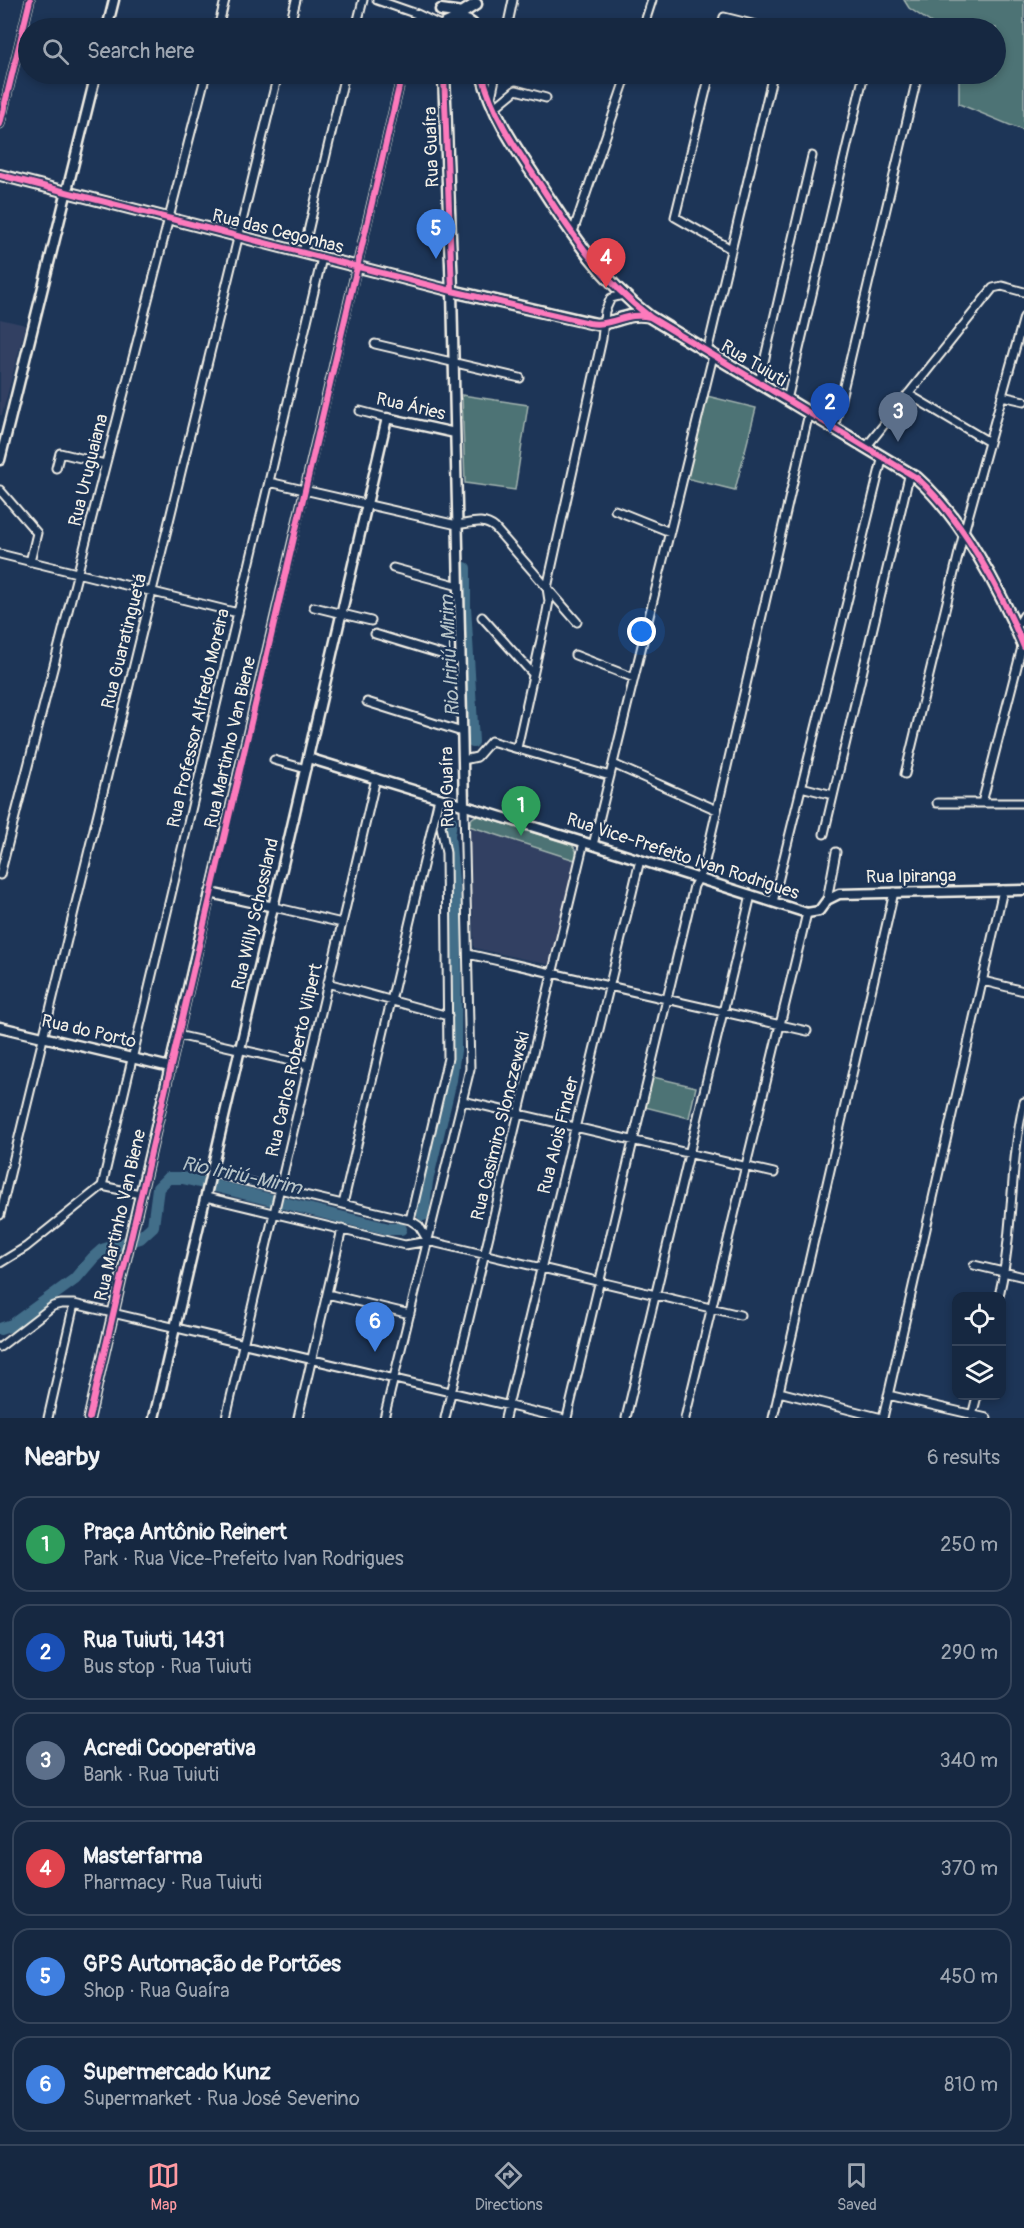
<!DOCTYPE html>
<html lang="en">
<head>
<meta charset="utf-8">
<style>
  body { margin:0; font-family:Pangolin,sans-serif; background:#23344c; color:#f1f3f6 }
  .controls { position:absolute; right:18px; bottom:18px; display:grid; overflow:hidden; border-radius:12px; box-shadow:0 3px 9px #0003 }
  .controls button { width:54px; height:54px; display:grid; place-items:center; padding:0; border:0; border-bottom:2px solid #35445a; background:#162841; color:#f1f3f6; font:30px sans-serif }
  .you { position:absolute; left:642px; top:632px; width:21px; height:21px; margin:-15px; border:4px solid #fff; border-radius:50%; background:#1a73e8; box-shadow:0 0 0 9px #1a73e833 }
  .badge { display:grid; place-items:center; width:39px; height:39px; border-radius:50%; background:#ff9aa2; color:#fff; font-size:20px; font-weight:700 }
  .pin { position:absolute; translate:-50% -50px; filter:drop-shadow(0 2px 3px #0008) }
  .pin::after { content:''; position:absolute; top:32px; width:21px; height:18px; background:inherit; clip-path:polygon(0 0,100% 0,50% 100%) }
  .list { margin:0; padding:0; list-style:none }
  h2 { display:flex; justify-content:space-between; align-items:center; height:78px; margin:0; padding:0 24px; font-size:26px }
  h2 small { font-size:20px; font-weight:400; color:#9ea6b1 }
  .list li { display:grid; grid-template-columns:39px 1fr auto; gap:18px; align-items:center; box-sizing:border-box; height:96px; margin:0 12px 12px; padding:0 12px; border:2px solid #35445a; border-radius:18px }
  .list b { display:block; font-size:22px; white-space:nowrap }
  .list p { margin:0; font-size:20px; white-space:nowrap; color:#9ea6b1 }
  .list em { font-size:20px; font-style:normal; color:#9ea6b1 }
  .icon { flex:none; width:33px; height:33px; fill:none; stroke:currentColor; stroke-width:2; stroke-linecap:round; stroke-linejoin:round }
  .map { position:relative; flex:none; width:1024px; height:1418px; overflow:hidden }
  .search { position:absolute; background:#162841; box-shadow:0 3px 9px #0003; left:18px; right:18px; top:18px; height:66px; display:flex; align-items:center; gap:15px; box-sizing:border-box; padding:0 21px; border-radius:33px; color:#9ea6b1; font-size:22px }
  .sheet { height:726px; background:#162841 }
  nav { display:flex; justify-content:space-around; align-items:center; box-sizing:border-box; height:84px; border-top:2px solid #35445a; background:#162841; font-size:16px; color:#9ea6b1 }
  nav a { display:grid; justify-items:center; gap:3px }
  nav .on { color:#ff9aa2 }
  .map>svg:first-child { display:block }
  .built { fill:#304062 }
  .green { fill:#4e7375; stroke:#a1b2ae; stroke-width:1.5 }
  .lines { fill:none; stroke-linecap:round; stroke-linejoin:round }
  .river { stroke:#436e89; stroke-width:12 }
  .minor-casing { stroke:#f4f1e8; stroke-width:11 }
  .tertiary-casing { stroke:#f4f1e8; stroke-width:13 }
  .secondary-casing { stroke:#f4f1e8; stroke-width:14 }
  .primary-casing { stroke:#f4f1e8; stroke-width:15 }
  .minor { stroke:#1d3557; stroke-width:7 }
  .tertiary { stroke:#1d3557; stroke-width:8 }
  .secondary { stroke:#1d3557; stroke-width:9 }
  .primary { stroke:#1d3557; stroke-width:10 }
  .cycleway-casing { stroke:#1d3557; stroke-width:10 }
  .cycleway { stroke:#fd7abc; stroke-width:6 }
  .labels { text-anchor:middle; stroke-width:4.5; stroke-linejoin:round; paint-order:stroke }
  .street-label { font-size:18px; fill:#f4f1e8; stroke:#1d3557 }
  .water-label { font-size:20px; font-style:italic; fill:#b6c3c7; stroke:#1d3557 }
</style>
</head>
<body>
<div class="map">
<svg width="1024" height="1418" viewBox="0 0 1024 1418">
  <rect width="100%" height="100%" fill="#1d3557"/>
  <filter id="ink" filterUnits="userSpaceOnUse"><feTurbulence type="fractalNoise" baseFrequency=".0167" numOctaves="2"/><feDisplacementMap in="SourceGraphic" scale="12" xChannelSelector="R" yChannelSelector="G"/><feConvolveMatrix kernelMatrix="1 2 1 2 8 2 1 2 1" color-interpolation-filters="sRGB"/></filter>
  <g filter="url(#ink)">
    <path class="built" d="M0 319 26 325 2 415H0Z
      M469 826 575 860 550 965 474 948Z"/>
    <path class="green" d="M904 0H1024V131L959 104V74H996V28H939L909 8Z
      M462 395 528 405 515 490 465 483Z
      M707 396 756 408 735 490 686 478Z
      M477 815 572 845C577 850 578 854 575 860L469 826 472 818Z
      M653 1077 696 1087 689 1118 645 1107Z"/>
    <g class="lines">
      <path class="river" d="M465 568V606L473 742
        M423 1215 427 1181 451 1080 455 1050 456 914 449 835 451 821
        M0 1329 12 1325 75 1279 93 1258 102 1250 140 1238 153 1226 158 1188 168 1178H183L389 1229H401"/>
      <g class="minor-casing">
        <path id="minor" d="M377 0 417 14 442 26
          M218 28 225 0
          M289 28 296 0
          M356 28 363 0
          M413 28 417 14
          M507 28 513 0
          M643 28 652 0
          M721 28 724 17 768 28
          M710 74 675 217 731 249
          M491 98 496 74
          M493 109 516 90 546 98
          M0 124 30 0
          M572 235 627 74
          M303 253 345 74
          M375 344 520 378
          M707 352 773 74
          M759 383 812 156
          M908 394 989 442
          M1002 396 1024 401
          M787 400 864 74
          M360 411 387 418
          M834 428 918 74
          M867 446 993 288 1002 286 1024 292
          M56 468 60 453 105 464
          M269 482 457 525C472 523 483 518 495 528L577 622
          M0 490 37 533 30 562
          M615 510 670 532
          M0 554 238 613
          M393 568 459 586
          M314 607 371 621
          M482 617 533 674
          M1016 628 1024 615
          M375 634 460 660
          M575 655 634 678
          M367 702 462 732
          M517 748 546 617 549 601 547 588 602 339 605 311 611 298 623 295
          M274 760 306 769
          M463 760 477 757 491 741 610 776
          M613 764 717 810
          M905 774 964 532 1024 317
          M801 787 833 795
          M937 803H1024
          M982 803 1023 643
          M824 834 910 472
          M593 845 713 356
          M0 875 206 74
          M210 893 402 74
          M827 900 836 852
          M773 902 883 456
          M274 907 342 923
          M468 954 807 1031
          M983 981 1024 991
          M327 983 448 1016
          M177 1035 308 1065
          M463 1101 774 1173
          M212 1173 410 1220 419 1226 428 1241
          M102 1186 322 258
          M206 1197 405 1245 428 1241 740 1315
          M343 1204 439 798
          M0 1215 278 74
          M410 1220 448 1058 446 853 441 826 449 801
          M0 1263 26 1247 102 1186 140 1194
          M974 1265 1024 1277
          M327 1294 410 1314
          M999 1296C1014 1233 1009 1166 1024 1102
          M0 1347 53 1306 61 1304H74L561 1418
          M779 1392 882 1418
          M888 1395 987 1418
          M972 1416 977 1396
          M48 1418 74 1304
          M226 1418 376 778
          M298 1418 342 1229
          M384 1418 470 1069 464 805
          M445 1418 584 842
          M505 1418 640 860
          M567 1418 694 886 703 870 809 413
          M626 1418 751 895
          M685 1418 807 913
          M773 1418 894 892
          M883 1418 1003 890"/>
      </g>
      <g class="tertiary-casing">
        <path id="tertiary" d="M107 28 114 0
          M452 291 464 805
          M0 460 96 74
          M308 758 593 845 807 913 819 911 827 900 839 894 1024 890
          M0 1027 170 1067
          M89 1418 210 893 274 907
          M154 1418 387 418 455 433"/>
      </g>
      <g class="secondary-casing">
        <path id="secondary" d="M0 175 452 291"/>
      </g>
      <g class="primary-casing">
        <path id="primary" d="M441 10 462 13 476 4
          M442 26C455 18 465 16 476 28
          M444 74 452 291 596 324C614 324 628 312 647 316
          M482 74C493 116 515 147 539 183 571 233 602 281 650 317L917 478C962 518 1001 591 1024 647"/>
      </g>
      <use href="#minor" class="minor"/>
      <use href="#tertiary" class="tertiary"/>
      <use href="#secondary" class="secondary"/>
      <use href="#primary" class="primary"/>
      <g class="cycleway-casing">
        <path id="cycleway" d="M444 74 452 291
          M482 74C493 116 515 147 539 183 571 233 602 281 650 317L917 478C962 518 1001 591 1024 647
          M0 124 30 0
          M0 175 452 291 589 323C612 327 626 311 650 317
          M89 1418 402 74"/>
      </g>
      <use href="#cycleway" class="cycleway"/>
    </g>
  </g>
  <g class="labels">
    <g class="street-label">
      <text transform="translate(431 147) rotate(-92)" y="6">Rua Guaíra</text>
      <text transform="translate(278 231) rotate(14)" y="6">Rua das Cegonhas</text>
      <text transform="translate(754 363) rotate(31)" y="6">Rua Tuiuti</text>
      <text transform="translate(411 406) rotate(13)" y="6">Rua Áries</text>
      <text transform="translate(88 470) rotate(-76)" y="6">Rua Uruguaiana</text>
      <text transform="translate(124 641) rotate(-76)" y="6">Rua Guaratinguetá</text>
      <text transform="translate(198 718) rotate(-77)" y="6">Rua Professor Alfredo Moreira</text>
      <text transform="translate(230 742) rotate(-77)" y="6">Rua Martinho Van Biene</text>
      <text transform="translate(447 787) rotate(-91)" y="6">Rua Guaíra</text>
      <text transform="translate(683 856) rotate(18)" y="6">Rua Vice-Prefeito Ivan Rodrigues</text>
      <text transform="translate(911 876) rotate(-1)" y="6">Rua Ipiranga</text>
      <text transform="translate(255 914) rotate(-77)" y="6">Rua Willy Schossland</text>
      <text transform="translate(89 1031) rotate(13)" y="6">Rua do Porto</text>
      <text transform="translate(294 1060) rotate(-77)" y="6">Rua Carlos Roberto Vilpert</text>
      <text transform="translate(500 1126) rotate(-76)" y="6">Rua Casimiro Slonczewski</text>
      <text transform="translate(558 1135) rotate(-76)" y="6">Rua Alois Finder</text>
      <text transform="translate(120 1215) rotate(-77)" y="6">Rua Martinho Van Biene</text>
    </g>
    <g class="water-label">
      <text transform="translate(449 656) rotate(-93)" y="7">Rio Iririú-Mirim</text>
      <text transform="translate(242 1175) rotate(12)" y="7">Rio Iririú-Mirim</text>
    </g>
  </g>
</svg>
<div class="controls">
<button><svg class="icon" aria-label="locate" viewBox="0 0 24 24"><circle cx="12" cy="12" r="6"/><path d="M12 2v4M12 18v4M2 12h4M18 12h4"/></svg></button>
<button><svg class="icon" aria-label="layers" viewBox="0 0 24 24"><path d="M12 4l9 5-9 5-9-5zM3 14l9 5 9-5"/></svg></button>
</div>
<div class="you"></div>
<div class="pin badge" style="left:521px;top:836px;background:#2e9e5b">1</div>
<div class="pin badge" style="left:830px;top:433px;background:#1a4fb4">2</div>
<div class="pin badge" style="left:898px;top:442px;background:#5c6f8a">3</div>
<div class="pin badge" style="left:606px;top:288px;background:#e0444e">4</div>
<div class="pin badge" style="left:436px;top:259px;background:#3f7fe0">5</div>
<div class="pin badge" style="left:375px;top:1352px;background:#3f7fe0">6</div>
<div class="search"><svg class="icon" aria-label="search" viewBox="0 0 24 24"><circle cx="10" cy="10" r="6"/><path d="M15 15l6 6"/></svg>Search here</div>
</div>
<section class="sheet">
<h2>Nearby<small>6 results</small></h2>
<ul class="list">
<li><span class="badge" style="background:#2e9e5b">1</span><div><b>Praça Antônio Reinert</b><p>Park · Rua Vice-Prefeito Ivan Rodrigues</p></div><em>250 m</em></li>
<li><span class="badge" style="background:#1a4fb4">2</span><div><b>Rua Tuiuti, 1431</b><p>Bus stop · Rua Tuiuti</p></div><em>290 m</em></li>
<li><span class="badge" style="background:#5c6f8a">3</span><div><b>Acredi Cooperativa</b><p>Bank · Rua Tuiuti</p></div><em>340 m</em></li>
<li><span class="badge" style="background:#e0444e">4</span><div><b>Masterfarma</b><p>Pharmacy · Rua Tuiuti</p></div><em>370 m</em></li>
<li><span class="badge" style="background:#3f7fe0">5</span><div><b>GPS Automação de Portões</b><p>Shop · Rua Guaíra</p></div><em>450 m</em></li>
<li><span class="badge" style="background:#3f7fe0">6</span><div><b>Supermercado Kunz</b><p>Supermarket · Rua José Severino</p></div><em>810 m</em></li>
</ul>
</section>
<nav>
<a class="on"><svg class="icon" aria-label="map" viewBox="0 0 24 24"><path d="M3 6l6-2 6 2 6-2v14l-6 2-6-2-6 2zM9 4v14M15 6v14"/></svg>Map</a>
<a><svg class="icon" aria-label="directions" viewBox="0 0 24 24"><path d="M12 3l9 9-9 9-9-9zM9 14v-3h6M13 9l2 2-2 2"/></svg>Directions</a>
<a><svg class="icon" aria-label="saved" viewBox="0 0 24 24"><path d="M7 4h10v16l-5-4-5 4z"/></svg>Saved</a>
</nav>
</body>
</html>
